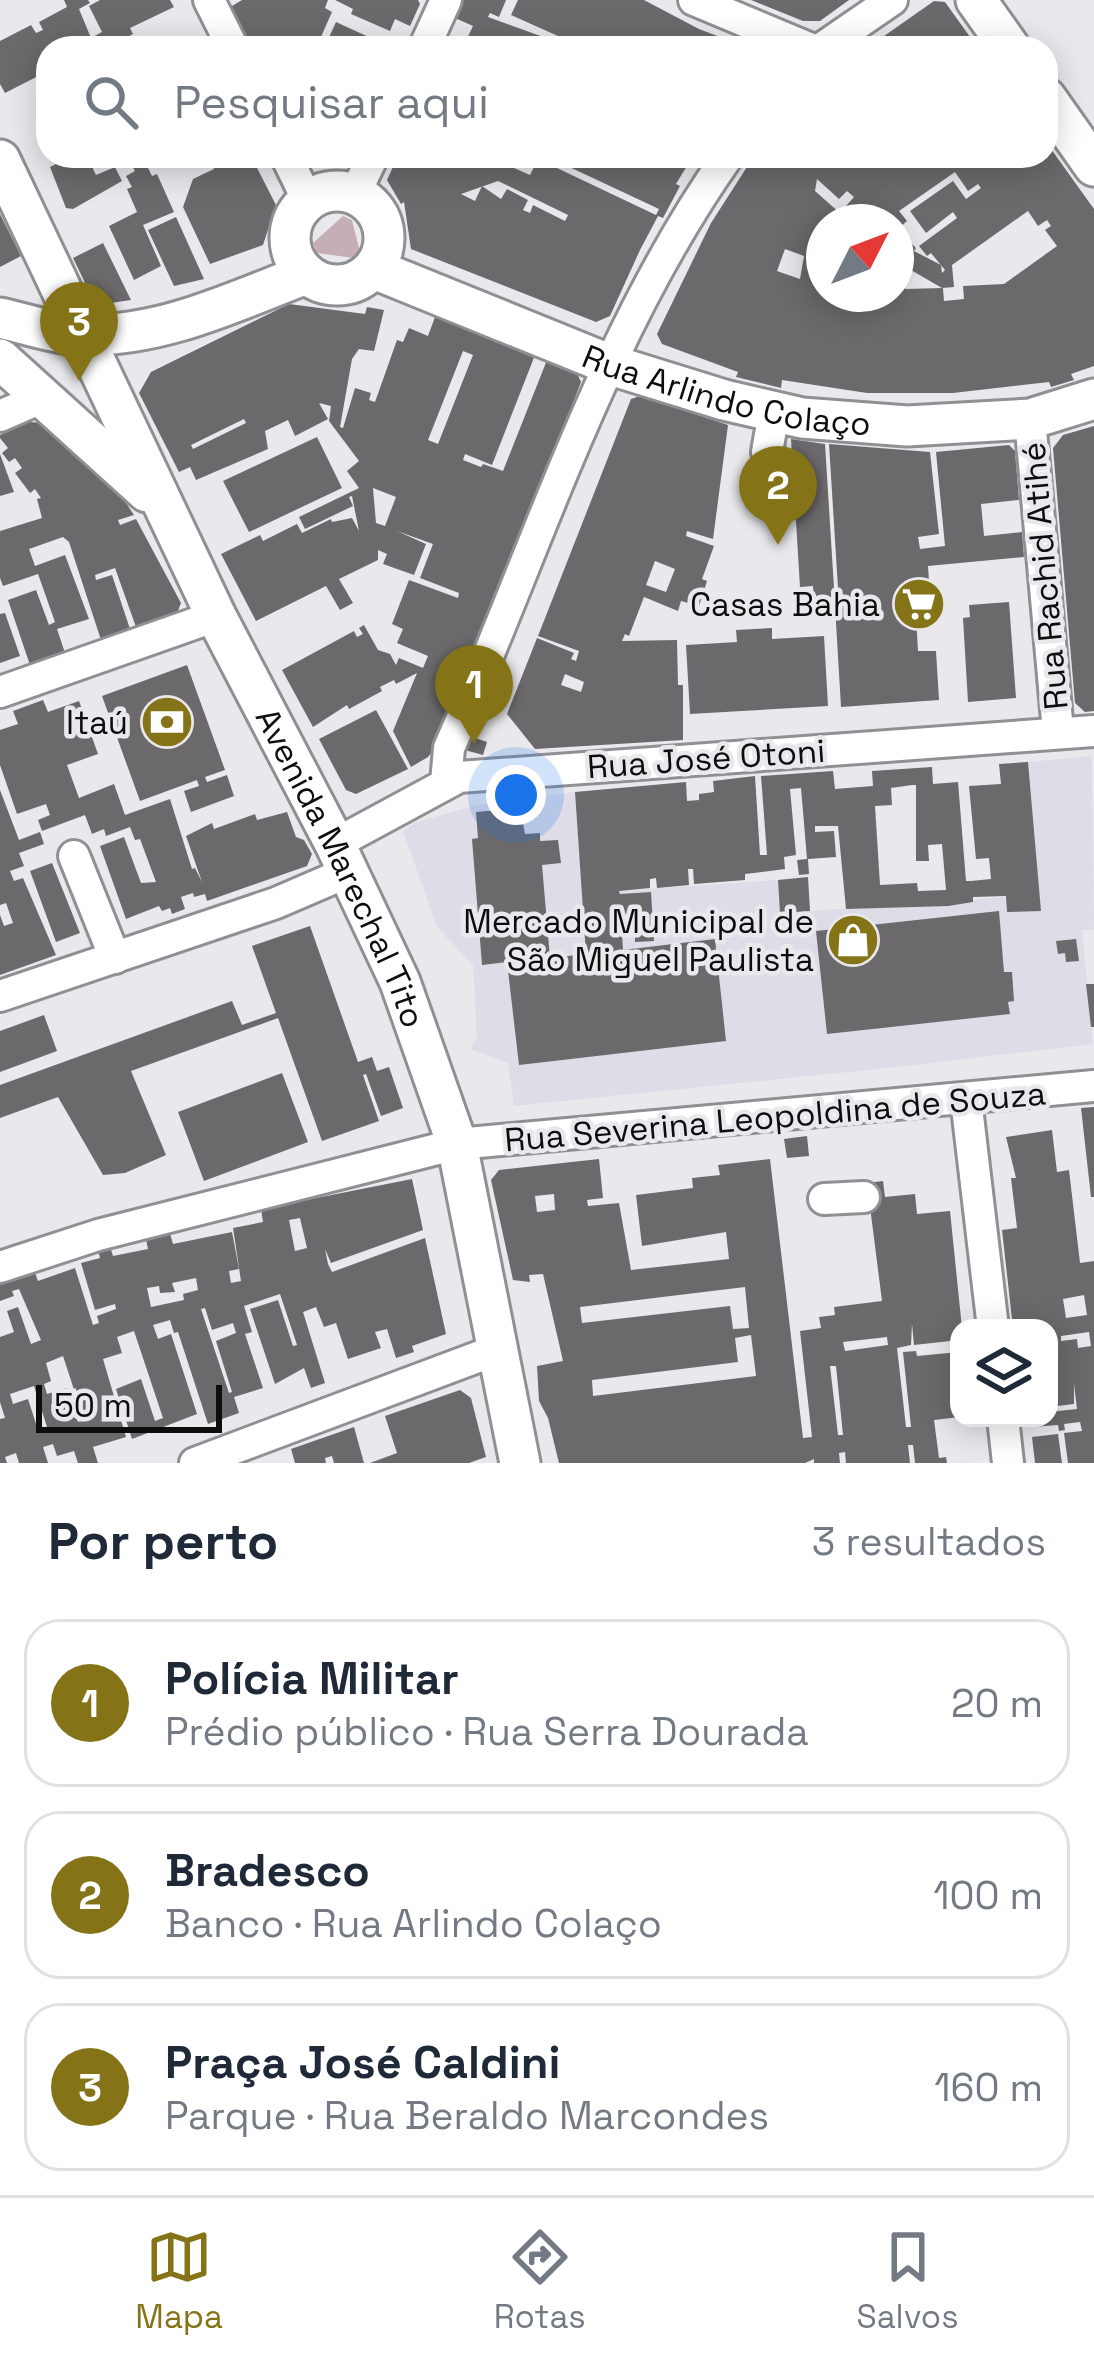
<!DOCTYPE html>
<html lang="pt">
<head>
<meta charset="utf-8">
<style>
  body { margin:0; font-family:"Space Grotesk",sans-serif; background:#f6f6f7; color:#1f2937 }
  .controls { position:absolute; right:36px; bottom:36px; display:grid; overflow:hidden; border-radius:24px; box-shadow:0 6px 30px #0003 }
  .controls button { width:108px; height:108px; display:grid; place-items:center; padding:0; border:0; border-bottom:3px solid #e0e1e3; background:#fff; color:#1f2937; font:60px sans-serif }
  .compass { position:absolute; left:806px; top:204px; width:108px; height:108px; border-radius:50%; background:#fff; box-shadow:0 6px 30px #0003; rotate:48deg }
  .scale { position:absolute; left:36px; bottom:30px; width:186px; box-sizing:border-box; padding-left:12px; border:6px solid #0d0d0e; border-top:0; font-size:33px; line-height:42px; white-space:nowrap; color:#0d0d0e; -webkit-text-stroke:9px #e9e8ec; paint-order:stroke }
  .you { position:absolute; left:516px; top:795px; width:42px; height:42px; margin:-30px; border:9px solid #fff; border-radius:50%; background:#1a73e8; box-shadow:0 0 0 18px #1a73e833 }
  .badge { display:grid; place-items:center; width:78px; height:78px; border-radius:50%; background:#857417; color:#fff; font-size:39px; font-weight:700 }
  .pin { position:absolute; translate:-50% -99px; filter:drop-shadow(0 3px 6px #0008) }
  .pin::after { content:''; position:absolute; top:63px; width:42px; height:36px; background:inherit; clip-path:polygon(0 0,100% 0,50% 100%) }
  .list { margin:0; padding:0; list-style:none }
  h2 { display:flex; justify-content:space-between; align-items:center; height:156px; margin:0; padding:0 48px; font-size:51px }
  h2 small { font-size:39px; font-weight:400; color:#747a83 }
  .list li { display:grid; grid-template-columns:78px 1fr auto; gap:36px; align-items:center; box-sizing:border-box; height:168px; margin:0 24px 24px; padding:0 24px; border:3px solid #e0e1e3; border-radius:36px }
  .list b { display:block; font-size:45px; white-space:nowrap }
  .list p { margin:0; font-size:39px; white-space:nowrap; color:#747a83 }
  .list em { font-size:39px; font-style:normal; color:#747a83 }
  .icon { flex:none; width:66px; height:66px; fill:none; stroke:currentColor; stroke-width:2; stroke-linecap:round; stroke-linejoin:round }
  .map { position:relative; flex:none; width:1094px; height:1463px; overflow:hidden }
  .search { position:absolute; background:#fff; box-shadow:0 6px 30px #0003; left:36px; right:36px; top:36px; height:132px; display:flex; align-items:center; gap:30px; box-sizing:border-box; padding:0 42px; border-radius:36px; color:#747a83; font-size:45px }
  .sheet { height:732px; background:#fff }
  nav { display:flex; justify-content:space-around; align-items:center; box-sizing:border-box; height:168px; border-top:3px solid #e0e1e3; background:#fff; font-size:33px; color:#747a83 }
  nav a { display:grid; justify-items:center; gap:6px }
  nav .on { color:#857417 }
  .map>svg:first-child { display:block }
  .built { fill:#dddce7 }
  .green { fill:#c6aeb6 }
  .building { fill:#6b696b; fill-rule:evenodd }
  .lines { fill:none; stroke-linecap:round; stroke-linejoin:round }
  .minor-casing { stroke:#908f93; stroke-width:36 }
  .major-casing { stroke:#908f93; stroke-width:45 }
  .minor { stroke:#fff; stroke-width:30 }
  .major { stroke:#fff; stroke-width:39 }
  .labels { text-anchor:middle; stroke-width:9; stroke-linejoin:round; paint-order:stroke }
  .street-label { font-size:33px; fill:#0d0d0e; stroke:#e9e8ec }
  .poi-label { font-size:33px; fill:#0d0d0e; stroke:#e9e8ec; text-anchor:end }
</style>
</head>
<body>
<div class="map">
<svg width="1094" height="1463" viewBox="0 0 1094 1463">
  <rect width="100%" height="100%" fill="#e9e8ec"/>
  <path class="built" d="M1092 756 1094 930H1082L1093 1044 887 1068 514 1106 508 1063 470 1049 477 1038 473 965 437 927 403 831 414 823 473 806 575 792 587 953 623 949 619 891 778 880 781 913 1039 895 1028 762Z"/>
  <path class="green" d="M343 216 352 220 360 252 354 258 317 253 313 243Z"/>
  <path class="building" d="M64 0H88L90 3 79 9 91 38 102 32 89 6 100 0H170L174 7 130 28 133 34 118 42 115 37 106 41 104 37 87 48H48V71L5 93 0 84V41L31 25 36 33 43 30 39 22 67 7Z
    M242 0H328L325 8 332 12 316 48H247L227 9Z
    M335 0H418L420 4 410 26 395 19 390 31 351 14 353 9Z
    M463 0H506L499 17 490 13 488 17 546 38 541 48H490L482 44 480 48H446L451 39 464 45 473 26 455 18Z
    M518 0H644L699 29 749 48H576L578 45 511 15Z
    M751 0H849L820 21H803Z
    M934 1 945 2 978 48H867Z
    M336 22 384 44 382 48 325 46Z
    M1046 142 1094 209V366L1071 374 1074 380 1051 387 1049 382 953 393H867L782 380 781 388 736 377 738 372 662 344 657 334 711 223 754 156H1046ZM955 172 968 191 978 184 981 188 966 199 953 181 910 211 926 233 953 212 957 218 919 246 927 256 931 253 945 270 942 273 941 265 914 251 916 248 897 230 907 221 899 211ZM817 179 839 199 847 191 854 197 846 206 865 222H896V294H824V222H850L815 191ZM1028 211 1038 226 1047 220 1051 226 1045 230 1057 246 1004 284 963 286 964 299 944 301 943 288 905 289 904 266 942 288 954 287 952 265ZM785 249 804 256 800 279 777 271Z
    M72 156H111L92 166 94 171 96 175 115 167 122 181 73 209 66 208 50 167Z
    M127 156H142L152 176 157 174 174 212 143 225 161 266 134 280 109 226 137 212 127 189 132 187 126 176 135 171Z
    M208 156H251L276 205 263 245 210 264 183 207 193 179 214 169Z
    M305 156H352V158L310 166Z
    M398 156H520L514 168 530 175 538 159 656 215 659 209 546 156H693L676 184 680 186 663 218 658 216 640 250 610 316 596 322 411 249 404 202 401 204 387 180ZM498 181 568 215 565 221 533 205 530 213 523 210 528 200 507 189 501 199 482 186 475 201 461 194Z
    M0 214 21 256 0 267Z
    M176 217 204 279 174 286 148 230Z
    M103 243 129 296 131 300 104 304 94 301 73 258Z
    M289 304 365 314 367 307 384 310 374 351 359 349 352 359 340 427 343 428 355 388 371 393 369 400 375 402 397 340 403 342 409 328 428 336 435 317 535 355 492 465 465 454 463 460 481 467 483 464 503 471 547 360 576 371 581 382 560 437 567 440 547 488 541 486 468 671 446 663 441 675 462 684 438 745 428 757 411 767 393 731 417 673 396 684 394 680 380 687 382 691 349 709 347 705 313 727 282 670 354 631 357 637 363 634 359 628 364 625 378 650 390 654 396 665 399 658 423 668 428 656 397 643 403 629 392 624 409 580 458 598 459 593 420 578 433 544 397 531 426 544 414 575 383 564 387 554 378 550V560L339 579 353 603 340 610 326 586 256 621 221 554 260 535 263 541 297 524 302 533 331 519 332 522 352 518 359 531 352 496 349 497 353 506 305 529 299 517 359 488 347 471 359 461 329 421 331 406 319 403 328 419 295 436 288 420 265 431 268 449 196 480 190 467 179 472 139 393 151 372ZM463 351 473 355 438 444 428 440ZM244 419 246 423 193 449 191 445ZM373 488 396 497 385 526 376 523Z
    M640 396 728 425 713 539 687 531 686 536 714 546 702 579 707 581 699 606 681 601 678 611 644 597 629 636 625 634 622 641 677 640 678 685H683V740L535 749 507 714 537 638 574 653 571 659 576 661 579 651 538 636 631 399ZM655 561 675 569 666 592 646 585ZM565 674 584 682 581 692 561 685Z
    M29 422 46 423 107 474 134 515 118 520 120 525 136 519 181 603 177 613 136 627 115 568 95 575 96 580 112 575 130 629 101 640 69 542 63 537 29 549 35 566 65 555 89 619 57 629 65 653 30 665 8 600 36 590 49 625 55 622 38 574 3 586 0 578V531L42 518 37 499 41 498 35 489 30 493 15 473 22 468 15 458 9 462 2 453 8 448 0 438V435Z
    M1094 426V711L1085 712 1075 703 1053 448 1063 435Z
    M317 437 342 488 249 532 223 481Z
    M791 439 825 444 834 588H838L829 444 930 452 939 534 918 537 920 549 945 546 936 452 1009 445 1015 451 1019 500 981 504 984 536 1022 532 1024 557 928 566 929 581 914 582 918 651H936L939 700 841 707 835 606 814 607 813 586 800 587Z
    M0 454 14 492 0 496Z
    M1009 602 1016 698 968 702 963 618 970 617 969 605Z
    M5 613 20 656 0 663V614Z
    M772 628V639L824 636 828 706 690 714 686 645 737 642 736 630Z
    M187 665 225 770 205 777 207 782 227 775 234 796 191 812 184 791 199 786 197 780 140 801 102 696Z
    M43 700 48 712 79 701 98 754 67 765 79 798 114 784 125 815 170 799 192 869 195 868 202 882 186 836 212 823 214 829 255 814 257 820 287 812 296 837 304 840 312 854 307 866 207 901 205 894 194 897 193 893 181 897 185 909 172 914 170 908 162 911 159 906 126 919 100 846 124 837 141 883 156 882 140 839 135 840 130 827 106 836 104 829 92 834 85 815 42 831 38 820 50 815 46 804 17 814 0 765V730L18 724 13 711Z
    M376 710 408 769 356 794 346 790 319 739Z
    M466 735 487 742 483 755 461 749Z
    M1028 762 1041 911 1007 912 1006 896 973 897V902L948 906 846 909 838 826H815V832L834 831 836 857 808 859 809 874 799 875 797 860 807 859 801 788 790 789 796 855 784 857 785 869 745 874V880L694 884 693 869H688L689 885 657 888 656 878 650 879V888L619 891 620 894 651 892 654 941 635 942V933L622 934 623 950 715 939 726 1041 519 1065 507 962 482 965 472 839 478 838 476 812 520 808 525 834 540 833V841L558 840 561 863 542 865 550 958 586 954 575 792 686 782 687 801 699 800V794L714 792 713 781 755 776 760 855H767L761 776 833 771 835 789 873 786 872 771 932 767 933 784 958 782 966 881H971L991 879 989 858 976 859 969 786 1001 784 999 764ZM912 785H916V861H929L928 845 942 844 946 890 918 891 917 883 880 885 875 806 892 805 891 788Z
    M0 790 19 840 40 832 44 844 19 853 24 866 10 871 14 881 23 878 56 955 0 975V915L4 926 13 923 6 903 0 905Z
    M52 863 80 933 56 942 30 871Z
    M808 877 810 911 780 913 778 880Z
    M999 911 1004 972H1012L1014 1001 1008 1002 1010 1014 827 1034 816 931Z
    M310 926 358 1062 372 1057 377 1071 389 1067 403 1108 381 1116 366 1074 363 1075 379 1121 322 1141 278 1018 131 1071 166 1155 125 1173 103 1175 58 1097 0 1118V1085L232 1001 242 1025 276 1013 252 946Z
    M1076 939 1079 961 1066 962 1065 953 1058 954 1056 941Z
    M1086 984H1094V1027H1091Z
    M44 1015 57 1051 0 1072V1031Z
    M282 1073 308 1142 204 1181 178 1112Z
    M1094 1107V1197H1091L1081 1108Z
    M1052 1130 1057 1172 1069 1170 1080 1263 1094 1261V1463H1068L1064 1433 1082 1431 1080 1422 1064 1424 1065 1430 1059 1431 1058 1425 1032 1427V1418H1049V1412L1077 1409 1074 1384V1404L1049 1407V1328H1013L1002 1230 1017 1228 1011 1178H1016L1006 1137ZM1084 1295 1087 1315 1066 1318 1063 1299ZM1089 1332 1091 1346 1078 1348 1077 1339 1061 1341V1336Z
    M807 1136 809 1156 787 1158 784 1139Z
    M599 1159 603 1198 587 1200 588 1206 619 1203 631 1270 729 1259 726 1232 642 1246 636 1195 693 1188 692 1178 720 1175 718 1165 770 1159 803 1438 812 1437 800 1331 821 1328 819 1317 835 1315 834 1307 882 1301 867 1183 883 1181 885 1197 915 1194 917 1214 950 1211 962 1328 959 1340 914 1345 912 1324 911 1345 897 1348 906 1427H911L903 1352 916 1351 917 1356 959 1352V1417L934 1420 939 1458 946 1457 947 1463H915L913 1445H908L910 1463H846L845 1452 839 1453 840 1463H814V1459L805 1463H559L548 1418 539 1401 537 1366 563 1361 543 1274 529 1275 530 1282 513 1280 491 1180 499 1170ZM554 1194 555 1210 537 1212 535 1196ZM745 1287 749 1328 733 1329 730 1306 582 1323 580 1307ZM751 1335 756 1376 593 1396 592 1380 738 1362 735 1338ZM887 1337 888 1345 845 1351 843 1342ZM830 1366H836L843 1435H838Z
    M412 1179 423 1230 331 1263 325 1249 328 1264 332 1272 425 1238 446 1334 412 1346 414 1352 396 1358 387 1329 375 1332 381 1348 348 1359 336 1323 324 1327 316 1307 303 1312 325 1383 311 1388 304 1368 275 1384 250 1309 278 1300 293 1346 297 1345 280 1294 244 1306 252 1332 245 1334 263 1388 234 1397 239 1413 208 1424 178 1332 174 1333 170 1320 153 1325 158 1339 171 1334 197 1414 132 1439 116 1389 141 1379 155 1421 163 1418 134 1331 117 1337 122 1353 103 1359 126 1437 93 1447 98 1463H78L74 1451 57 1456 53 1444 43 1447 48 1463H19L16 1453 5 1457 7 1463H0V1419L5 1418 0 1402V1337L14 1332 7 1311 18 1307 31 1344 41 1340 19 1289 12 1291 14 1296 0 1301V1279L33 1267 38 1281 75 1268 93 1325 99 1323 97 1316 116 1309 115 1304 95 1310 81 1263 100 1258 97 1246 109 1243 113 1256 148 1249 145 1235 169 1230 173 1244 232 1232 239 1269 229 1271 231 1283 241 1281 233 1228 263 1222 261 1209ZM300 1218 307 1248 295 1251 289 1220ZM196 1278 198 1290 183 1294 184 1300 151 1307 147 1288 159 1286 160 1293 175 1292 172 1283ZM205 1308 212 1330 233 1323 236 1333 216 1341 232 1392 229 1393 201 1309ZM63 1356 84 1420 78 1422 67 1388 47 1394 44 1384 51 1381 46 1363ZM34 1386 47 1427 38 1430 28 1399 13 1404 10 1394Z
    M460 1390 471 1398 486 1457 469 1463H370L397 1453 385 1416Z
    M354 1427 364 1463H334L332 1456 325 1458 326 1463H295L291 1449Z
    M1058 1434 1062 1463H1035L1032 1437Z"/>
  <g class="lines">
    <g class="minor-casing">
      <path id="minor" d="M209 0 233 48
        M694 0 809 48
        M424 48 446 0
        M822 48 892 0
        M286 156 308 201
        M355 194 373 156
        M0 416 41 398
        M1030 419 1058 732
        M767 452 774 412
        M0 692 216 616
        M446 783 449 748C537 550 602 334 728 156
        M335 844 459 777 1094 731
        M74 856 115 958
        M0 996 276 903 348 872
        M966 1099 993 1328
        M824 1199 864 1197
        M0 1267 98 1235 457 1144 1094 1086
        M1003 1418 1008 1463
        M195 1463 499 1349"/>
    </g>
    <g class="major-casing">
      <g id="major">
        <path d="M976 0 1010 48"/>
        <path d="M1046 98 1094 166"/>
        <path id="s1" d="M0 160 216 616 335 844 400 982 457 1144 520 1463"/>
        <circle cx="337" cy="238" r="47"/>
        <path id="s2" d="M374 269 611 365 724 400 802 418 907 426 1030 419 1094 399"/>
        <path d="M0 318C27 324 55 334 82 335 162 337 233 302 306 274"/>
        <path d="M0 359 147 492"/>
      </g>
    </g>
    <use href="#minor" class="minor"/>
    <use href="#major" class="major"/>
  </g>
  <defs>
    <g id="supermarket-disc" transform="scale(2.7)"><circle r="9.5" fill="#857417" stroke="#e9e8ec"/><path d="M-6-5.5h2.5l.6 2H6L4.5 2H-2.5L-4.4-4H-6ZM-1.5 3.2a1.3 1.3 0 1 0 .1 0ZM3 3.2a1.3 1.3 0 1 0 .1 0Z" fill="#fff"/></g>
    <g id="bank-disc" transform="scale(2.7)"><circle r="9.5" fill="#857417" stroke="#e9e8ec"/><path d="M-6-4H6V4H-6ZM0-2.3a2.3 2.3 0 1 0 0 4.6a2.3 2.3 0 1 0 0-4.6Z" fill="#fff"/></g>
    <g id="shop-disc" transform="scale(2.7)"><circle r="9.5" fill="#857417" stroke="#e9e8ec"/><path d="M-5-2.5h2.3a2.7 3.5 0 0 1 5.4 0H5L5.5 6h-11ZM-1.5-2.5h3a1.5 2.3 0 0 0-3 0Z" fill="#fff"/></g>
  </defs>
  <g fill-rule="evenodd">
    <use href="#supermarket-disc" x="919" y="604"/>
    <use href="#bank-disc" x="167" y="722"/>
    <use href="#shop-disc" x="853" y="940"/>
  </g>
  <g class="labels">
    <g class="street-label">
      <text dy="12" stroke="none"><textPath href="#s2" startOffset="375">Rua Arlindo Colaço</textPath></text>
      <text transform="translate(1044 576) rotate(-95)" y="12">Rua Rachid Atihé</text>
      <text transform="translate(706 758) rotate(-4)" y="12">Rua José Otoni</text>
      <text dy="12" stroke="none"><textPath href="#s1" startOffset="786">Avenida Marechal Tito</textPath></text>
      <text transform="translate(775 1116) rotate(-5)" y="12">Rua Severina Leopoldina de Souza</text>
    </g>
    <g class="poi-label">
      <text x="880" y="616">Casas Bahia</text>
      <text x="128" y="734">Itaú</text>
      <text x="814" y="933">Mercado Municipal de<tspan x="814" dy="38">São Miguel Paulista</tspan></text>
    </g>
  </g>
</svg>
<div class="controls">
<button><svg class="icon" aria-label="layers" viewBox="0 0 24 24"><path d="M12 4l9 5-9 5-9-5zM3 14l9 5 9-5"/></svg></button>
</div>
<svg class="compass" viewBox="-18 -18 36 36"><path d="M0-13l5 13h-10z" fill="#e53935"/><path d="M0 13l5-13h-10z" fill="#747a83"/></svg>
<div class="scale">50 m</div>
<div class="you"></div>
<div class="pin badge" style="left:474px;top:744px">1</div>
<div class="pin badge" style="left:778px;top:545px">2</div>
<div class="pin badge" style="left:79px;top:381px">3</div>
<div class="search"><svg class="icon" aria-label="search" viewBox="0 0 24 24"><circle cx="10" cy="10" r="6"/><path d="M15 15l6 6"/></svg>Pesquisar aqui</div>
</div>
<section class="sheet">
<h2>Por perto<small>3 resultados</small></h2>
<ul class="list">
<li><span class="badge">1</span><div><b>Polícia Militar</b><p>Prédio público · Rua Serra Dourada</p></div><em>20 m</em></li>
<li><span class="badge">2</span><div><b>Bradesco</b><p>Banco · Rua Arlindo Colaço</p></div><em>100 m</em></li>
<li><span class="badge">3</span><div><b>Praça José Caldini</b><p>Parque · Rua Beraldo Marcondes</p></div><em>160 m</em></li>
</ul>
</section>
<nav>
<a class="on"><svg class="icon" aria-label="map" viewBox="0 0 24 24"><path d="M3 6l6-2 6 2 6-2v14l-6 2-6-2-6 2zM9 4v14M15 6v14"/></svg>Mapa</a>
<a><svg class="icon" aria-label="directions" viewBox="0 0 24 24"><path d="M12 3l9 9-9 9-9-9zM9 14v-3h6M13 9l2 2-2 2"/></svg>Rotas</a>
<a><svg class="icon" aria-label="saved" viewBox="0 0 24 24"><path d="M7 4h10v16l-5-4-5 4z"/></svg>Salvos</a>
</nav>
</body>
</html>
